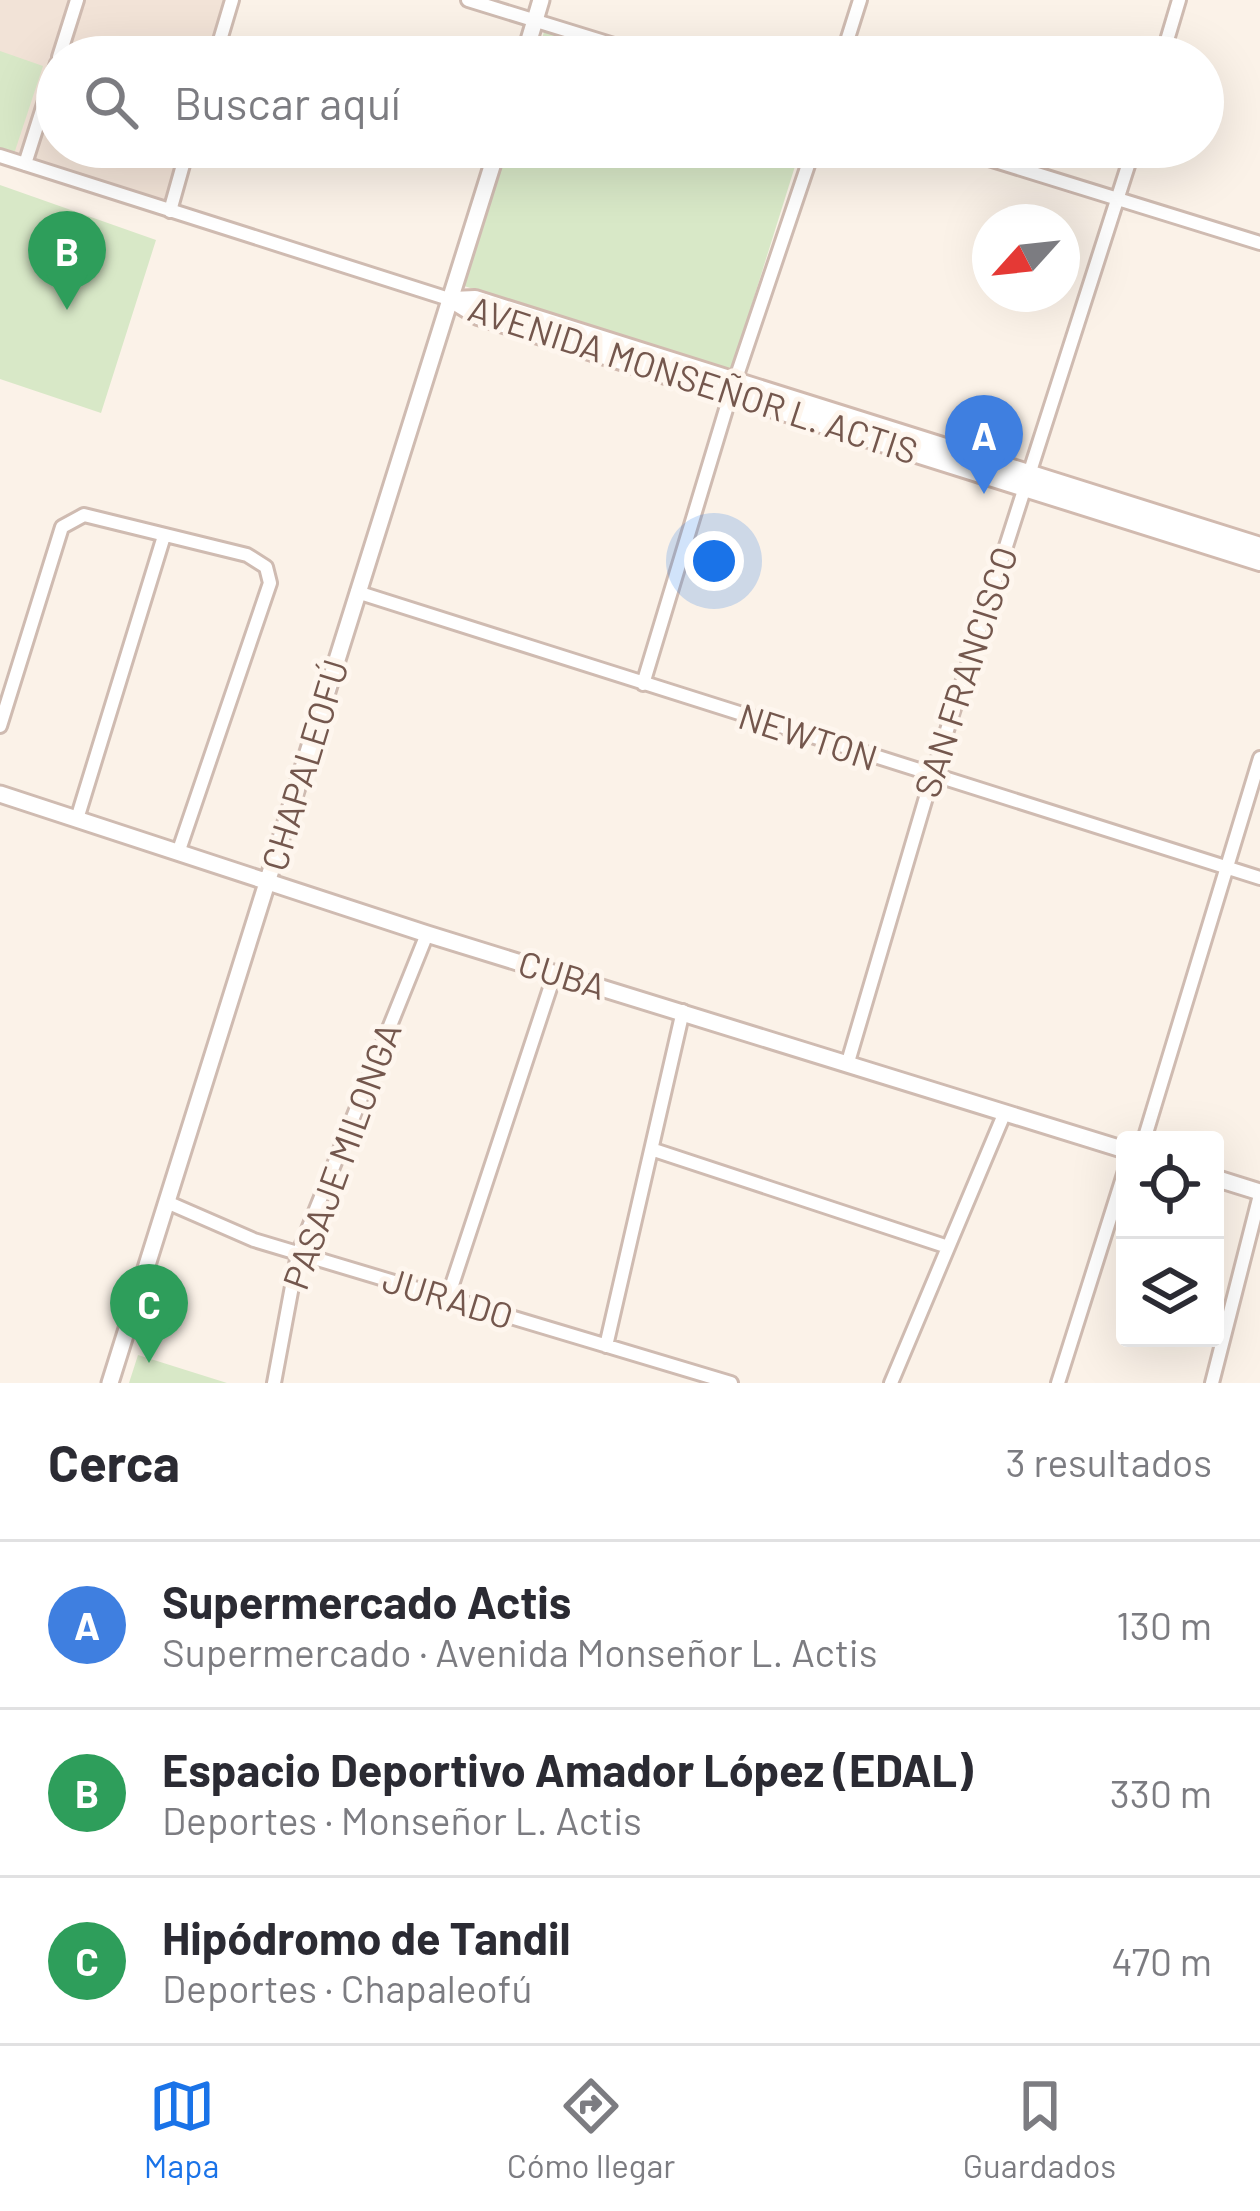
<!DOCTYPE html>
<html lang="es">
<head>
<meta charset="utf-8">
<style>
  body { margin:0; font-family:Barlow,sans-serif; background:#f7f7f7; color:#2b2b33 }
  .controls { position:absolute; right:36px; bottom:36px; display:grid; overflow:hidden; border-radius:12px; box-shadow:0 12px 48px #0002 }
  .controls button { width:108px; height:108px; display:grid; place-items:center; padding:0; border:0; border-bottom:3px solid #e1e1e2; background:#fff; color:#2b2b33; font:60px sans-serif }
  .compass { position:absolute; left:972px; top:204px; width:108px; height:108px; border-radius:50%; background:#fff; box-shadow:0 12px 48px #0002; rotate:243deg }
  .you { position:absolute; left:714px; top:561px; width:42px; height:42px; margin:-30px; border:9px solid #fff; border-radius:50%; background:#1a73e8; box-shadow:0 0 0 18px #1a73e833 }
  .badge { display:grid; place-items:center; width:78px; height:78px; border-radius:50%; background:#1a73e8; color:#fff; font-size:39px; font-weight:700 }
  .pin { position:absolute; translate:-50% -99px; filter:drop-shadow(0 3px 6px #0008) }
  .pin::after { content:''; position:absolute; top:63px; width:42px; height:36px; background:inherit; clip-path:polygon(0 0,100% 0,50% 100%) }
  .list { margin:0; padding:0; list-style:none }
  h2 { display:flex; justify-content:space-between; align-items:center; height:156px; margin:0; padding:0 48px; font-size:51px }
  h2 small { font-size:39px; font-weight:400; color:#7c7c81 }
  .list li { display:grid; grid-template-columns:78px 1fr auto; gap:36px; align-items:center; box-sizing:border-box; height:168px; padding:0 48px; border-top:3px solid #e1e1e2 }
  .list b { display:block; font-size:45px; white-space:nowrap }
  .list p { margin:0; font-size:39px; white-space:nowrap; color:#7c7c81 }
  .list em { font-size:39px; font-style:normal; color:#7c7c81 }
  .icon { flex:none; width:66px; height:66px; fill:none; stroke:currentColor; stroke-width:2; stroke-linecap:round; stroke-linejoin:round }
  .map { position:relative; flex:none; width:1260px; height:1383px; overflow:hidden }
  .search { position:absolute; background:#fff; box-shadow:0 12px 48px #0002; left:36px; right:36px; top:36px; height:132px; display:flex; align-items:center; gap:30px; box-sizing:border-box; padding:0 42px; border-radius:66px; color:#7c7c81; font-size:45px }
  .sheet { height:660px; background:#fff }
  nav { display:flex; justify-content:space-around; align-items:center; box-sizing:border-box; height:168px; border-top:3px solid #e1e1e2; background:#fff; font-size:33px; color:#7c7c81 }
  nav a { display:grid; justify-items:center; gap:6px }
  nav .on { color:#1a73e8 }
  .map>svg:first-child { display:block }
  .residential { fill:#f2e3d7 }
  .green { fill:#d8e8c7 }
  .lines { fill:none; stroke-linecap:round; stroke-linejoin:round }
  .minor-casing { stroke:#cfbbb1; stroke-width:18 }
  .tertiary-casing { stroke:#cfbbb1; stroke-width:21 }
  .secondary-casing { stroke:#d1baaf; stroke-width:22 }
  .minor { stroke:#fff; stroke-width:12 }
  .tertiary { stroke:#fff; stroke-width:15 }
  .secondary { stroke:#fff; stroke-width:16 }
  .labels { text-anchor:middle; stroke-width:10; stroke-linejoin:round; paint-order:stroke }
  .street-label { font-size:36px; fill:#74574d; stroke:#fef6ee }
</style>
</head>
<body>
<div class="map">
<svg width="1260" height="1383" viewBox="0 0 1260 1383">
  <rect width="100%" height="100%" fill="#fbf2e8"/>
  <path class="residential" d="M0 0H233L216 57H57V147H189L170 211 0 156Z"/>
  <path class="green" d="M544 32 623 57H536Z
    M0 51 43 66 14 154 0 149Z
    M508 147H801L731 371 464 286Z
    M0 185 156 240 101 413 0 379Z
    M138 1355 227 1383H129Z"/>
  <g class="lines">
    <g class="minor-casing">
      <path id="minor" d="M468 0 653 57
        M59 57 77 0
        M215 57 232 0
        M842 57 860 0
        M1162 57 1179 0
        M950 147 1260 243
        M0 156 452 300
        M25 164 57 63
        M170 211 188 147
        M357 592 1260 878
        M643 684 730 396 814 147
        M0 726 62 527 84 515 247 555 266 567 270 583 178 853
        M77 819 164 536
        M848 1062 932 777 1134 147
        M1144 1140 1260 758
        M654 1150 948 1247
        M169 1203 254 1240 731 1383
        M448 1297 555 973
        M606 1346 683 1011
        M274 1383 298 1254 427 934
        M891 1383 1005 1112
        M1058 1383 1125 1171
        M1212 1383 1260 1195"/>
    </g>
    <g class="tertiary-casing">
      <path id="tertiary" d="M524 57 541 0
        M0 794 427 934 1125 1150
        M1215 1178 1260 1192
        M110 1383 498 147"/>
    </g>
    <g class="secondary-casing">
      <path id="secondary" d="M452 300 478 316 1260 562
        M453 300 475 299 1260 546"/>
    </g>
    <use href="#minor" class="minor"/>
    <use href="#tertiary" class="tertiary"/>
    <use href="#secondary" class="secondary"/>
  </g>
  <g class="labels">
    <g class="street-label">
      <text transform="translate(693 380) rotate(18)" y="13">AVENIDA MONSEÑOR L. ACTIS</text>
      <text transform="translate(966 672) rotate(-72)" y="13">SAN FRANCISCO</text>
      <text transform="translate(808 737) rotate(18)" y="13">NEWTON</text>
      <text transform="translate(305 765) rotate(-73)" y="13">CHAPALEOFÚ</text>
      <text transform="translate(562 975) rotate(17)" y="13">CUBA</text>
      <text transform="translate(342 1156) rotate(-70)" y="13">PASAJE MILONGA</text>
      <text transform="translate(448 1298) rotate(17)" y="13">JURADO</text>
    </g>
  </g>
</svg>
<div class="controls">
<button><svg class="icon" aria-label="locate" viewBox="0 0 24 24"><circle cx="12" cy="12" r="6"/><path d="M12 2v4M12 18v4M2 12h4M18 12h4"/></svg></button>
<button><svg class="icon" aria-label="layers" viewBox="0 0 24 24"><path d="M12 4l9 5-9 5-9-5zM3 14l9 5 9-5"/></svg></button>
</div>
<svg class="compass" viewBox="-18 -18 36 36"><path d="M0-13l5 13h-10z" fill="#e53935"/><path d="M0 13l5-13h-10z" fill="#7c7c81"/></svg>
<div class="you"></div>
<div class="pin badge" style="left:984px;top:494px;background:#3f7fe0">A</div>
<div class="pin badge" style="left:67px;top:310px;background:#2e9e5b">B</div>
<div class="pin badge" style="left:149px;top:1363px;background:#2e9e5b">C</div>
<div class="search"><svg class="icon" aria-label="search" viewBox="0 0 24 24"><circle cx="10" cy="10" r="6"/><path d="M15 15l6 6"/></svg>Buscar aquí</div>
</div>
<section class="sheet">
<h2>Cerca<small>3 resultados</small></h2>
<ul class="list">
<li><span class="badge" style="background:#3f7fe0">A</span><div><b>Supermercado Actis</b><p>Supermercado · Avenida Monseñor L. Actis</p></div><em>130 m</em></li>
<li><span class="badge" style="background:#2e9e5b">B</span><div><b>Espacio Deportivo Amador López (EDAL)</b><p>Deportes · Monseñor L. Actis</p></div><em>330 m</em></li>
<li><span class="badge" style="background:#2e9e5b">C</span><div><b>Hipódromo de Tandil</b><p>Deportes · Chapaleofú</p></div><em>470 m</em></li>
</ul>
</section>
<nav>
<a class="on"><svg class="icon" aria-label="map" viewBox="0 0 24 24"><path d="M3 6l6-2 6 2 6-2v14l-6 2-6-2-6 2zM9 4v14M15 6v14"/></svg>Mapa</a>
<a><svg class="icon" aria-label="directions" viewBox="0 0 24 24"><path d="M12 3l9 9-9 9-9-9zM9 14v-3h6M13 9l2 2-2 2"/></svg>Cómo llegar</a>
<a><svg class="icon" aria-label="saved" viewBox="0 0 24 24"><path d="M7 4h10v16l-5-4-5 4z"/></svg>Guardados</a>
</nav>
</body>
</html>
